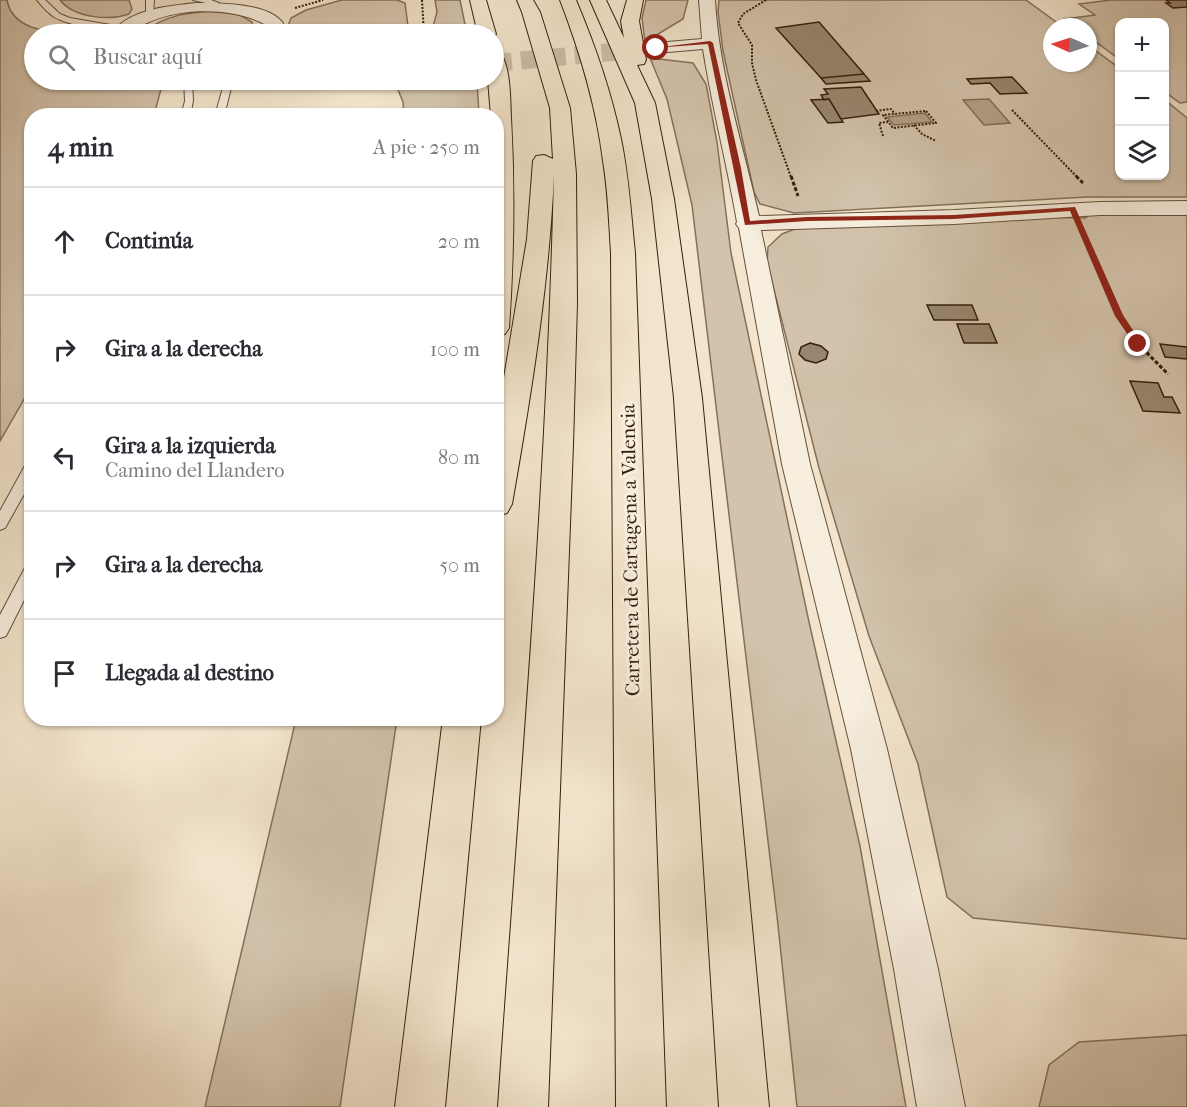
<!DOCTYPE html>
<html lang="es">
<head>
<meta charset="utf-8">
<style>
  body { margin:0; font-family:"IM FELL French Canon",serif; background:#f2f2f3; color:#2b2b33 }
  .controls { position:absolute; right:18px; top:18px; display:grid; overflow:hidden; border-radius:12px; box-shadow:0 2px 4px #0004 }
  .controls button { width:54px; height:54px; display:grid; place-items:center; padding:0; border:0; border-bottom:2px solid #e1e1e2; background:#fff; color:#2b2b33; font:30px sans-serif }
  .compass { position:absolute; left:1043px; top:18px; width:54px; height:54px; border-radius:50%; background:#fff; box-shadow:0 2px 4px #0004; rotate:273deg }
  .stop { position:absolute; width:18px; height:18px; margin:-14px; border:4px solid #8f2418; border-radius:50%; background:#fff }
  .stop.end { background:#8f2418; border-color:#fff; box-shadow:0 2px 6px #0008 }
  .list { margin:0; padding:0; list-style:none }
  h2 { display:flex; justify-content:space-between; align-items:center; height:78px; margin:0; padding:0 24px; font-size:26px }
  h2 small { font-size:20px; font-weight:400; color:#7c7c81 }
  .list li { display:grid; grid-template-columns:39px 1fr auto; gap:18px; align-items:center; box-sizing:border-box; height:108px; padding:0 24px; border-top:2px solid #e1e1e2 }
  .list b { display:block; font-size:22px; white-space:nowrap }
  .list p { margin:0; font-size:20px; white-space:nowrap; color:#7c7c81 }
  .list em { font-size:20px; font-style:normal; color:#7c7c81 }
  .icon { flex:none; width:33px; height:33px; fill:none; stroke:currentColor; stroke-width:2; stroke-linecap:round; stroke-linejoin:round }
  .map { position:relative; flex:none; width:1187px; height:1107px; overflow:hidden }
  .search { position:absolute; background:#fff; box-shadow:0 2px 4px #0004; left:24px; top:24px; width:480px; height:66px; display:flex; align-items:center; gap:15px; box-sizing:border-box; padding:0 21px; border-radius:33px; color:#7c7c81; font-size:22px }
  .panel { position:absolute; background:#fff; box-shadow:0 2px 4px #0004; left:24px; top:108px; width:480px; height:618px; border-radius:24px }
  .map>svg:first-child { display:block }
  .green { fill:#d3c3ac; stroke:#84715b; stroke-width:1.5 }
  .water { fill:#b2a28b; stroke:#806e57; stroke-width:1.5 }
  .building { fill:#97866f; stroke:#341f0a; stroke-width:1.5 }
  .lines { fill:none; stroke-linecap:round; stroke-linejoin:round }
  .minor-tunnel { stroke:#cdbda6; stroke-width:18; stroke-dasharray:18 9; stroke-linecap:butt }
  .service-casing { stroke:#64503b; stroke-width:2 }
  .minor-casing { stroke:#64503b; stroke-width:2 }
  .trunk-casing { stroke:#341f0a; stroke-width:2 }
  .path-far1 { stroke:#341f0a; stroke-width:2; stroke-dasharray:2 1.5; stroke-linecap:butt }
  .path { stroke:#341f0a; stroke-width:3; stroke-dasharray:4 2; stroke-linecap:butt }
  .service { fill:#f7eede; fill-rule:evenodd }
  .minor { fill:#f7eede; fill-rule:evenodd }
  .trunk { fill:#f3e5cd; fill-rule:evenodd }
  .route { fill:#8f2418 }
  .labels { text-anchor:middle; stroke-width:6; stroke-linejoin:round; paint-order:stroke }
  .street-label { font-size:20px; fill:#341f0a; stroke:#f7eede }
</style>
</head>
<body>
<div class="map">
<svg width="1187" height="1107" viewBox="0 0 1187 1107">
  <rect width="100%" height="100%" fill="#f3e5cd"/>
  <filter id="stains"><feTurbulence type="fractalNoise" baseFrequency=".00333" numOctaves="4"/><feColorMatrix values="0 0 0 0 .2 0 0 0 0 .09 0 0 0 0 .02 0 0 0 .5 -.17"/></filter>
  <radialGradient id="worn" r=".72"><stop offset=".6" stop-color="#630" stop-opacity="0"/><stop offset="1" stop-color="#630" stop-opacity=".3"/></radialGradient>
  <path class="green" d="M0 0H7C12 29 47 32 71 34H34V80H134L160 84 161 89 154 115 32 116 31 387 0 441Z
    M60 0H129L132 9 129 14C109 21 74 18 60 0Z
    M342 0H397L405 3 409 34H285L291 18 306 10Z
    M435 0H460L467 34H431L437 12Z
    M646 0H688L683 19 645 42 642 18Z
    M719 0H1026L1063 27H1052V63H1088V45L1119 68 1120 176H1164L1165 100 1187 118V197H1087L794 213 760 204 754 192 723 51 718 12Z
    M1111 0H1187V102L1180 103 1165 92 1164 22H1120L1119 59 1088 36V27H1076L1065 19 1095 15 1079 4Z
    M220 11 240 15 252 22 253 32 251 34H142C164 14 191 12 220 11Z
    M650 58 693 63 706 84 717 142 731 253 809 622 860 846 906 1107H797L778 925 692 205 667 99Z
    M394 80H477L479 115H404L403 102Z
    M1090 212 1187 213V939L973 918 947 897 918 764 869 636 819 468 767 262 768 247 782 234 800 227 924 225 1034 217 1086 218Z
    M296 719H397L340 1107H205Z
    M1187 1035V1107H1039L1049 1065 1079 1042Z"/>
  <path class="water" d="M989 99 1010 123 984 125 963 100Z
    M925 113 932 122 894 125 887 117Z"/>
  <path class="building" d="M1166 0H1187V7L1173 8 1166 3H1170Z
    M819 22 864 74 821 78 776 28Z
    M864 74 870 81 826 84 821 78Z
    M1012 77 1027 93 1000 94 990 83 971 84 967 79Z
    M861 87 879 114 841 119 829 99 824 100 821 95 828 94 824 89Z
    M829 99 841 119 843 122 828 123 811 100Z
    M927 305H972L978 320H934Z
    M957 324H989L997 343H964Z
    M810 343 821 346 828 352 826 359 816 363 805 360 799 354 801 347Z
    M1160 344 1187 347V359L1165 357Z
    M1130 381 1158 383 1164 397H1172L1180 413 1143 411Z"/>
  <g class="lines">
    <path class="minor-tunnel" d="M494 63 656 48"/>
    <g class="service-casing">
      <path id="service" d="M37 0H45L60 14 70 18 128 28C115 36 68 25 54 17 47 12 42 6 37 0Z
        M146 0H154L153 16 146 14Z
        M193 0H211L219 3 215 5Z
        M184 80H192L193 101 190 116H181L185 101Z
        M225 80H233L224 116H215Z
        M32 461V480L5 528 0 530V511L27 462Z
        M32 562V584L6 636 0 638V615L27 564Z"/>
    </g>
    <g class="minor-casing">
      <path id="minor" d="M699 0H715C719 73 743 145 759 216L954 210 1100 202 1187 201V215H1100L954 224 761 230 810 464 887 749 938 969 965 1107H917L894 969 851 749 782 464 739 228 736 224 737 222C727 164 712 107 703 49L656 53 650 52 647 48 650 44 656 43 702 39Z
        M197 3C220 3 268 3 283 23L281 34H265L266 25C229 4 162 7 129 34H111C129 9 168 6 197 3Z"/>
    </g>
    <g class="trunk-casing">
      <path id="trunk" d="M470 0H486L496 34 494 37V34H478Z
        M517 0H533L540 12 570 108 576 174 577 303 573 445 548 1107H498C519 796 547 486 554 174 549 285 531 395 512 504L507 513 496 516V426L527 239 533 161 536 156 544 155 553 159 550 108 522 12Z
        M560 0H576C595 45 611 91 621 139 629 177 631 215 635 253L666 1107H616L611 253C609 222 608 191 603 161 596 105 580 52 560 0Z
        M590 0H606L624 38 621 21 627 0H643L639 21 646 60 644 64 637 65 655 103 674 199 702 398 769 1107H719L674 398 652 199 635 103Z
        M494 52 501 54C511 70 510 99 511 117 515 188 514 257 509 328L505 334 496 336V116H491L488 80H494Z
        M443 718H481L445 1107H395Z"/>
    </g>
    <path class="path-far1" d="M422 0 424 34
      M766 0 743 14 738 23 752 45V63L756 80 791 177
      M295 8 323 0
      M1012 110 1077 177
      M876 111 891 109 895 114
      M926 111 936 123 893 128 883 115Z
      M914 125 922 134 936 141
      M883 136 879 123 888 122"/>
    <path class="path" d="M791 176 798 196
      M1076 176 1083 183
      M1085 237 1119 316 1138 344 1168 374"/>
    <use href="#service" class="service"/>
    <use href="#minor" class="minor"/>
    <use href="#trunk" class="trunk"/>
  </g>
  <path class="route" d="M710 41 713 43 741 168 750 221 807 217 954 215 1075 207 1123 315 1142 344 1141 345H1135L1115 316 1070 211 954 219 807 221 745 225 708 44 653 48Z"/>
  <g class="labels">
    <g class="street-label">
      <text transform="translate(630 550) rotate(-91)" y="7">Carretera de Cartagena a Valencia</text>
    </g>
  </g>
  <rect width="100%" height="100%" filter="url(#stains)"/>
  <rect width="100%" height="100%" fill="url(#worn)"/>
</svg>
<div class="controls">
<button>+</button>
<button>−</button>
<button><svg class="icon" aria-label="layers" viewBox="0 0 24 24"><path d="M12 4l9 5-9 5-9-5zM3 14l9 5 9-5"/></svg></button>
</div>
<svg class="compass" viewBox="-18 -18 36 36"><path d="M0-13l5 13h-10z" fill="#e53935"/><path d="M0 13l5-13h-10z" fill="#7c7c81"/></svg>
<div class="stop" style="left:656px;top:48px"></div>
<div class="stop end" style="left:1138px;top:344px"></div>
<div class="search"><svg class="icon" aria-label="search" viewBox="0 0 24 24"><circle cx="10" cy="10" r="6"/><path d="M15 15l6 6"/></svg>Buscar aquí</div>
<section class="panel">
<h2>4 min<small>A pie · 250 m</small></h2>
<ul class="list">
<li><svg class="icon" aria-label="ahead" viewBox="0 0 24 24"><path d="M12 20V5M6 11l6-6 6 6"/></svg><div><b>Continúa</b></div><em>20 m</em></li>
<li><svg class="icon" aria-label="right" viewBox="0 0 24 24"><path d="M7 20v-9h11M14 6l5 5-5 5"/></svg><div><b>Gira a la derecha</b></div><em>100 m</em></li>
<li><svg class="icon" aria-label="left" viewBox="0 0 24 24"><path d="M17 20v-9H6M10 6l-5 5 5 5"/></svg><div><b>Gira a la izquierda</b><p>Camino del Llandero</p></div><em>80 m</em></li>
<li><svg class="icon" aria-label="right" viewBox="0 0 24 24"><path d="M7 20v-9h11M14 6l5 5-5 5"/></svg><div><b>Gira a la derecha</b></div><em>50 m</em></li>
<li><svg class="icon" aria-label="arrive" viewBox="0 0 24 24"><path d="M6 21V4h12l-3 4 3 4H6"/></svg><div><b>Llegada al destino</b></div></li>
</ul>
</section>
</div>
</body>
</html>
